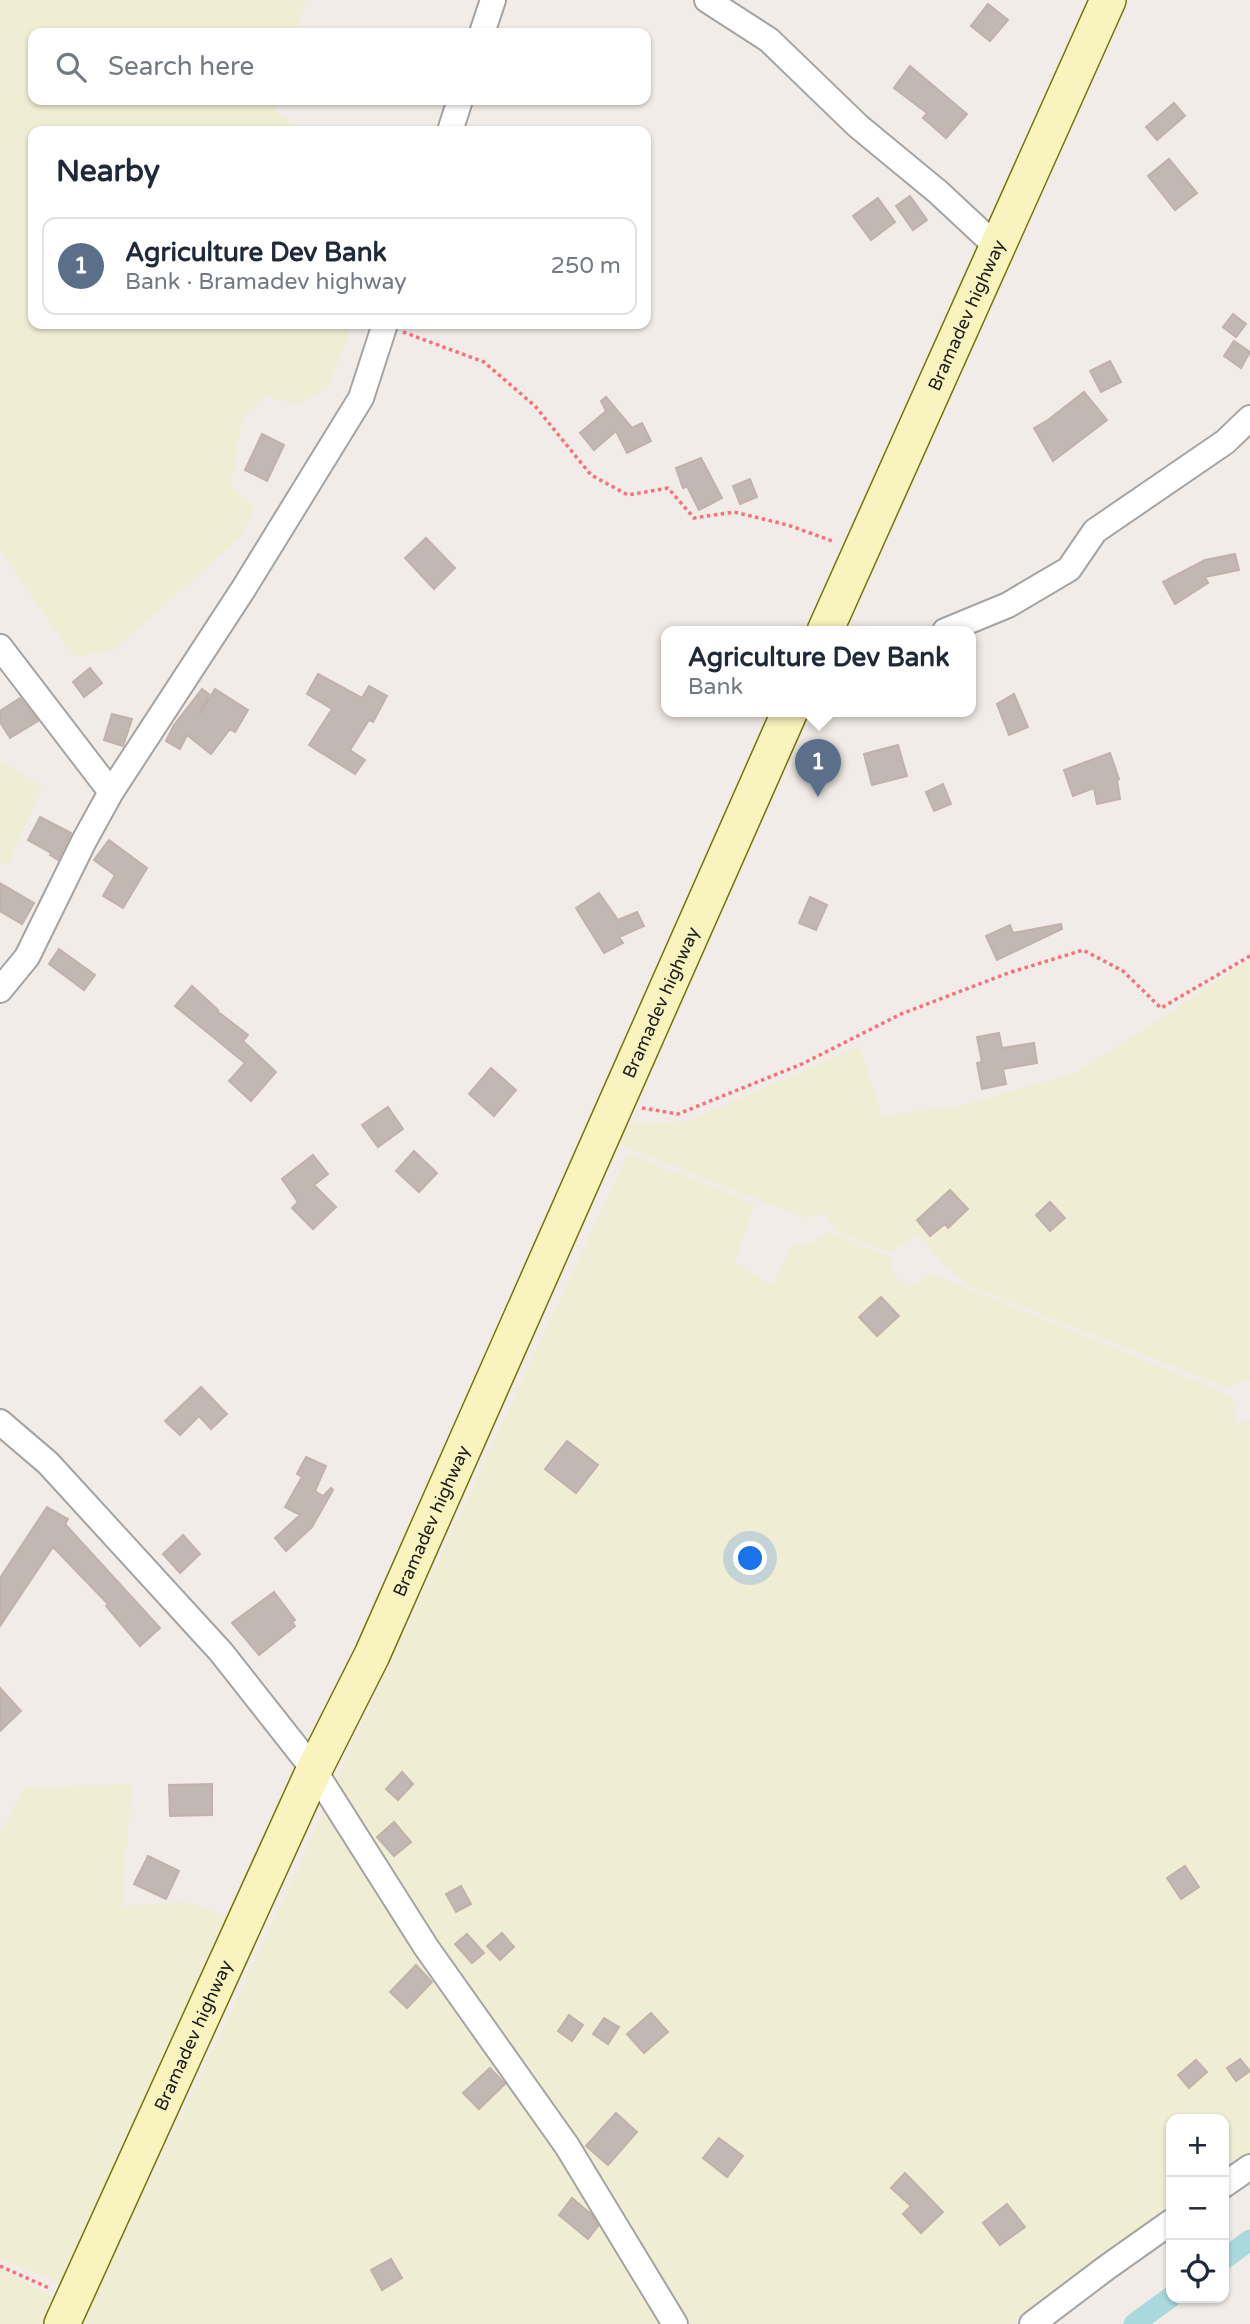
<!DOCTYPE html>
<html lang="en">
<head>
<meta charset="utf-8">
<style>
  body { margin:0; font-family:"Varela Round",sans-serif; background:#f2f2f3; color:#1f2937 }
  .controls { position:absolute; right:21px; bottom:21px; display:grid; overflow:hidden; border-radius:14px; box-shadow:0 2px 5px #0004 }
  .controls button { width:63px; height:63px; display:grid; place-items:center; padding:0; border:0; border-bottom:2px solid #e0e1e3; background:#fff; color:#1f2937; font:35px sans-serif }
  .you { position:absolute; left:751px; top:1559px; width:24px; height:24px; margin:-18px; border:5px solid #fff; border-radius:50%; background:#1a73e8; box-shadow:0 0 0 10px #1a73e833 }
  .badge { display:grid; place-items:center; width:46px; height:46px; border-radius:50%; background:#2563eb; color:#fff; font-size:23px; font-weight:700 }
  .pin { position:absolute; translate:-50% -58px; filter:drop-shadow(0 2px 4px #0008) }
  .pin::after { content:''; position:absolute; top:37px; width:24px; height:21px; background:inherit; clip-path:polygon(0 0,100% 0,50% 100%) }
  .popup { position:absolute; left:661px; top:626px; width:315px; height:91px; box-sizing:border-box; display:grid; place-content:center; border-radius:14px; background:#fff; filter:drop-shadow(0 2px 5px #0005); font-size:23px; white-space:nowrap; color:#747a83 }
  .popup b { font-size:26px; color:#1f2937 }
  .popup::after { content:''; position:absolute; left:50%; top:100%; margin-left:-14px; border:14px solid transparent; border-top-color:#fff }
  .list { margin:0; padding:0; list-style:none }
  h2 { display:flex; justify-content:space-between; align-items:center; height:91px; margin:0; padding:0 28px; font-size:30px }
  h2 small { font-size:23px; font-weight:400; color:#747a83 }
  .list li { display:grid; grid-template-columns:46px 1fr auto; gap:21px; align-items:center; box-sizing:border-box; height:98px; margin:0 14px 14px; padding:0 14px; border:2px solid #e0e1e3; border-radius:14px }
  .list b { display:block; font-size:26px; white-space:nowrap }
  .list p { margin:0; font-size:23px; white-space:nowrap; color:#747a83 }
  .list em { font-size:23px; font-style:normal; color:#747a83 }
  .icon { flex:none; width:38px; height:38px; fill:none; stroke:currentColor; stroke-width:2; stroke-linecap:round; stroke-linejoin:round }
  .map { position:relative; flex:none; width:1250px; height:2324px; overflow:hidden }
  .search { position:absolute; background:#fff; box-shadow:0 2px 5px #0004; left:28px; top:28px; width:623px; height:77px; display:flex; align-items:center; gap:18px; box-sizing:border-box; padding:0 24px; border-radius:14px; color:#747a83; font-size:26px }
  .panel { position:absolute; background:#fff; box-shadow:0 2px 5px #0004; left:28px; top:126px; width:623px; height:203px; border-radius:14px }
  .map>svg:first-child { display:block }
  .farmland { fill:#efedd3 }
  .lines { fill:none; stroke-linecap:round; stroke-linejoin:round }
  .canal { stroke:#a9d9dd; stroke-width:21 }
  .building { fill:#c1b7b3; stroke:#c2b1aa; stroke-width:2 }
  .street-casing { stroke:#a4a4a4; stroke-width:28 }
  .secondary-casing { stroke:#787407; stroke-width:38 }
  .path { stroke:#f87177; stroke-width:3.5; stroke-dasharray:3.5 3.5; stroke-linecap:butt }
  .street { stroke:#fff; stroke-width:24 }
  .secondary { stroke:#f9f3bd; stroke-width:35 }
  .labels { text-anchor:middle; stroke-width:5; stroke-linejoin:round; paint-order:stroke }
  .street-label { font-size:18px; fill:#202020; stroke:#fff }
</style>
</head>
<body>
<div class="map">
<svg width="1250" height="2324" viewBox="0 0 1250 2324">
  <rect width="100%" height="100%" fill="#f1ece7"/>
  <path class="farmland" d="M0 0H306L296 33H33V100H277L274 111 304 131H33V324H352L328 388 297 404 263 396 242 420 231 486 254 509 239 538 114 650 74 657 0 550Z
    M0 760 42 787 9 862 0 866Z
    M1250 959V1380L1227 1387 970 1286 943 1264 918 1234 890 1252 836 1232 826 1213 805 1218 619 1144 625 1124 688 1121 860 1046 882 1115 956 1107 1075 1073 1161 1019Z
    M628 1154 754 1204 735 1261 771 1286 793 1246 812 1243 828 1232 891 1257 893 1274 908 1288 932 1274 1232 1396 1236 1423 1250 1421V2155L1224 2174V2119H1171V2212L1014 2324H79L180 2119 305 1854 354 1741Z
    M132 1784 121 1906 187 1902 232 1918 64 2285 0 2259V1831L26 1787Z
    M0 2269 57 2299 44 2324H0Z"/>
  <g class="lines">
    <path class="canal" d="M1224 2259 1250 2240
      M1134 2324 1171 2297"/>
  </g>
  <path class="building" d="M988 4 1008 20 990 41 971 26Z
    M910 66 967 114 946 138 923 118 927 113 894 88Z
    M1174 103 1185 116 1157 140 1146 127Z
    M1169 159 1197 193 1175 210 1148 176Z
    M910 196 927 220 913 230 896 206Z
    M878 198 895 222 871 240 853 216Z
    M1233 314 1246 324 1236 337 1223 327Z
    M1234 341 1250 352 1241 368 1224 356Z
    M1110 361 1121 382 1101 392 1090 371Z
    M1084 392 1107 420 1053 461 1034 428 1048 420Z
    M606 397 632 428 642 423 651 441 627 453 616 431 594 450 580 433 606 411 601 401Z
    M262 434 284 445 267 481 245 470Z
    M701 458 722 498 699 510 687 486 683 488 676 468Z
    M750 479 757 497 740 504 733 486Z
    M426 538 455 568 434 589 405 558Z
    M1235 554 1239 570 1205 577 1208 583 1175 604 1163 582 1205 560Z
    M90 668 102 683 84 697 73 682Z
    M318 674 362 698 369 686 387 696 373 722 369 720 350 750 365 760 355 774 309 745 332 709 307 694Z
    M202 689 209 694 199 716 215 689 248 710 235 732 230 729 211 754 187 735 180 749 166 741 174 725Z
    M1014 694 1028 727 1009 735 997 704Z
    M20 698 38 721 10 738 0 722V711Z
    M112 714 132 719 123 746 104 740Z
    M898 745 907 776 872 785 864 754Z
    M1110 753 1119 779 1117 780 1120 799 1097 804 1094 788 1073 796 1064 770Z
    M943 784 951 804 934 811 926 792Z
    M40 817 71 833 58 860 50 855 51 853 28 840Z
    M109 840 147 868 123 908 103 896 115 875 94 860Z
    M0 883 34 903 22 924 0 911Z
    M599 893 618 920 637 912 644 926 619 937 623 943 604 953 576 908Z
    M810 897 827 905 816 930 799 923Z
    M1061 924 1062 929 997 960 986 936 1010 925 1013 933Z
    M59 949 95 975 84 990 49 964Z
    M192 986 218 1010 217 1011 248 1035 243 1041 276 1072 251 1101 229 1081 245 1063 175 1006Z
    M999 1033 1002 1048 1034 1043 1037 1063 1003 1069 1006 1084 982 1089 977 1063 982 1062 977 1037Z
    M491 1068 516 1090 494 1116 469 1094Z
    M388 1107 403 1129 378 1147 362 1125Z
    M414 1151 437 1173 419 1192 396 1171Z
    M313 1155 328 1174 314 1185 336 1207 313 1229 292 1208 298 1202 282 1179Z
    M950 1190 968 1209 948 1228 945 1224 930 1236 917 1220Z
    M1050 1202 1065 1218 1050 1231 1036 1215Z
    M881 1297 899 1316 877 1336 859 1317Z
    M201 1387 227 1414 211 1429 199 1416 180 1435 165 1421Z
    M567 1441 598 1465 576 1493 545 1469Z
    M306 1457 326 1466 315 1491 323 1496 331 1488 333 1490 312 1527 286 1551 275 1538 300 1515 285 1507 302 1477 297 1474Z
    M47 1507 68 1519 65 1524 160 1628 140 1646 106 1606 108 1604 53 1547 0 1626V1578Z
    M183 1535 200 1554 180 1573 163 1554Z
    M274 1592 295 1620 292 1622 295 1626 259 1655 232 1623Z
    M0 1688 21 1711 0 1731Z
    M402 1772 413 1784 398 1800 386 1789Z
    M212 1784V1815L170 1816 169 1785Z
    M394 1822 411 1842 394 1856 377 1837Z
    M148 1856 179 1871 166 1899 134 1884Z
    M1185 1866 1199 1887 1181 1899 1167 1878Z
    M461 1886 471 1904 456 1912 446 1894Z
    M502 1933 514 1947 500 1960 487 1946Z
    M467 1934 484 1953 472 1963 455 1944Z
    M416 1965 432 1982 407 2008 390 1992Z
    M651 2013 668 2032 644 2053 627 2034Z
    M569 2015 583 2025 572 2041 558 2031Z
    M604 2018 619 2027 608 2044 593 2034Z
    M1240 2059 1250 2071 1236 2081 1227 2068Z
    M1196 2060 1207 2072 1189 2088 1178 2075Z
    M490 2068 505 2084 479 2109 463 2093Z
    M616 2113 637 2132 608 2165 586 2146Z
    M719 2138 743 2156 727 2177 703 2158Z
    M905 2173 943 2212 921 2233 903 2214 911 2206 891 2188Z
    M572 2198 591 2214 598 2226 588 2239 559 2215Z
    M1007 2204 1025 2227 1000 2245 983 2223Z
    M391 2259 402 2278 382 2290 371 2270Z"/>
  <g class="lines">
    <g class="street-casing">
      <path id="street" d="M707 0 769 40 858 126 938 192 997 247
        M482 33 493 0
        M450 131 460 100
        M945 631 1008 605 1069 569 1095 531 1225 442 1250 418
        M0 647 111 792
        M0 990 27 957 84 841 111 792 244 588 361 398 385 324
        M0 1422 48 1463 221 1652 314 1770 426 1947 567 2146 675 2324
        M1224 2185 1250 2167
        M1032 2324 1106 2268 1171 2222"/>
    </g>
    <g class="secondary-casing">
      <g id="secondary">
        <path id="s1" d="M825 631 1108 0"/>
        <path id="s2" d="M62 2324 314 1770 372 1655 790 711"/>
      </g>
    </g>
    <path class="path" d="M403 332 484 362 535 406 591 475 628 495 668 488 694 518 734 512 788 525 835 542
      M642 1108 678 1114 802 1064 901 1014 1008 973 1083 950 1123 971 1161 1008 1250 956
      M0 2266 49 2288"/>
    <use href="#street" class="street"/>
    <use href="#secondary" class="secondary"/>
  </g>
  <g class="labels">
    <g class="street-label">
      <text dy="6" stroke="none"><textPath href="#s1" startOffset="346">Bramadev highway</textPath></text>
      <text dy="6" stroke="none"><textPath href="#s2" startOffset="1451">Bramadev highway</textPath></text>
      <text dy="6" stroke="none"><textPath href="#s2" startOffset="884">Bramadev highway</textPath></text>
      <text dy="6" stroke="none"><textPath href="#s2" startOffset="317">Bramadev highway</textPath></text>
    </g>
  </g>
</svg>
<div class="controls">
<button>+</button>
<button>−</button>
<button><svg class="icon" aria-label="locate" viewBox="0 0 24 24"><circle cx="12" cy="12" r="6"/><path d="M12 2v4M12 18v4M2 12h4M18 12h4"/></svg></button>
</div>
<div class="you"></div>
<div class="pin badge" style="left:818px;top:797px;background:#5c6f8a">1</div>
<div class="popup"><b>Agriculture Dev Bank</b>Bank</div>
<div class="search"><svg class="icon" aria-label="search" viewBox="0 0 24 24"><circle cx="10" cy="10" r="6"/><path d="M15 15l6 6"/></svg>Search here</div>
<section class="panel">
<h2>Nearby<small></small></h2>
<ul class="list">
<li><span class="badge" style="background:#5c6f8a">1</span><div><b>Agriculture Dev Bank</b><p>Bank · Bramadev highway</p></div><em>250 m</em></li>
</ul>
</section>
</div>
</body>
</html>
